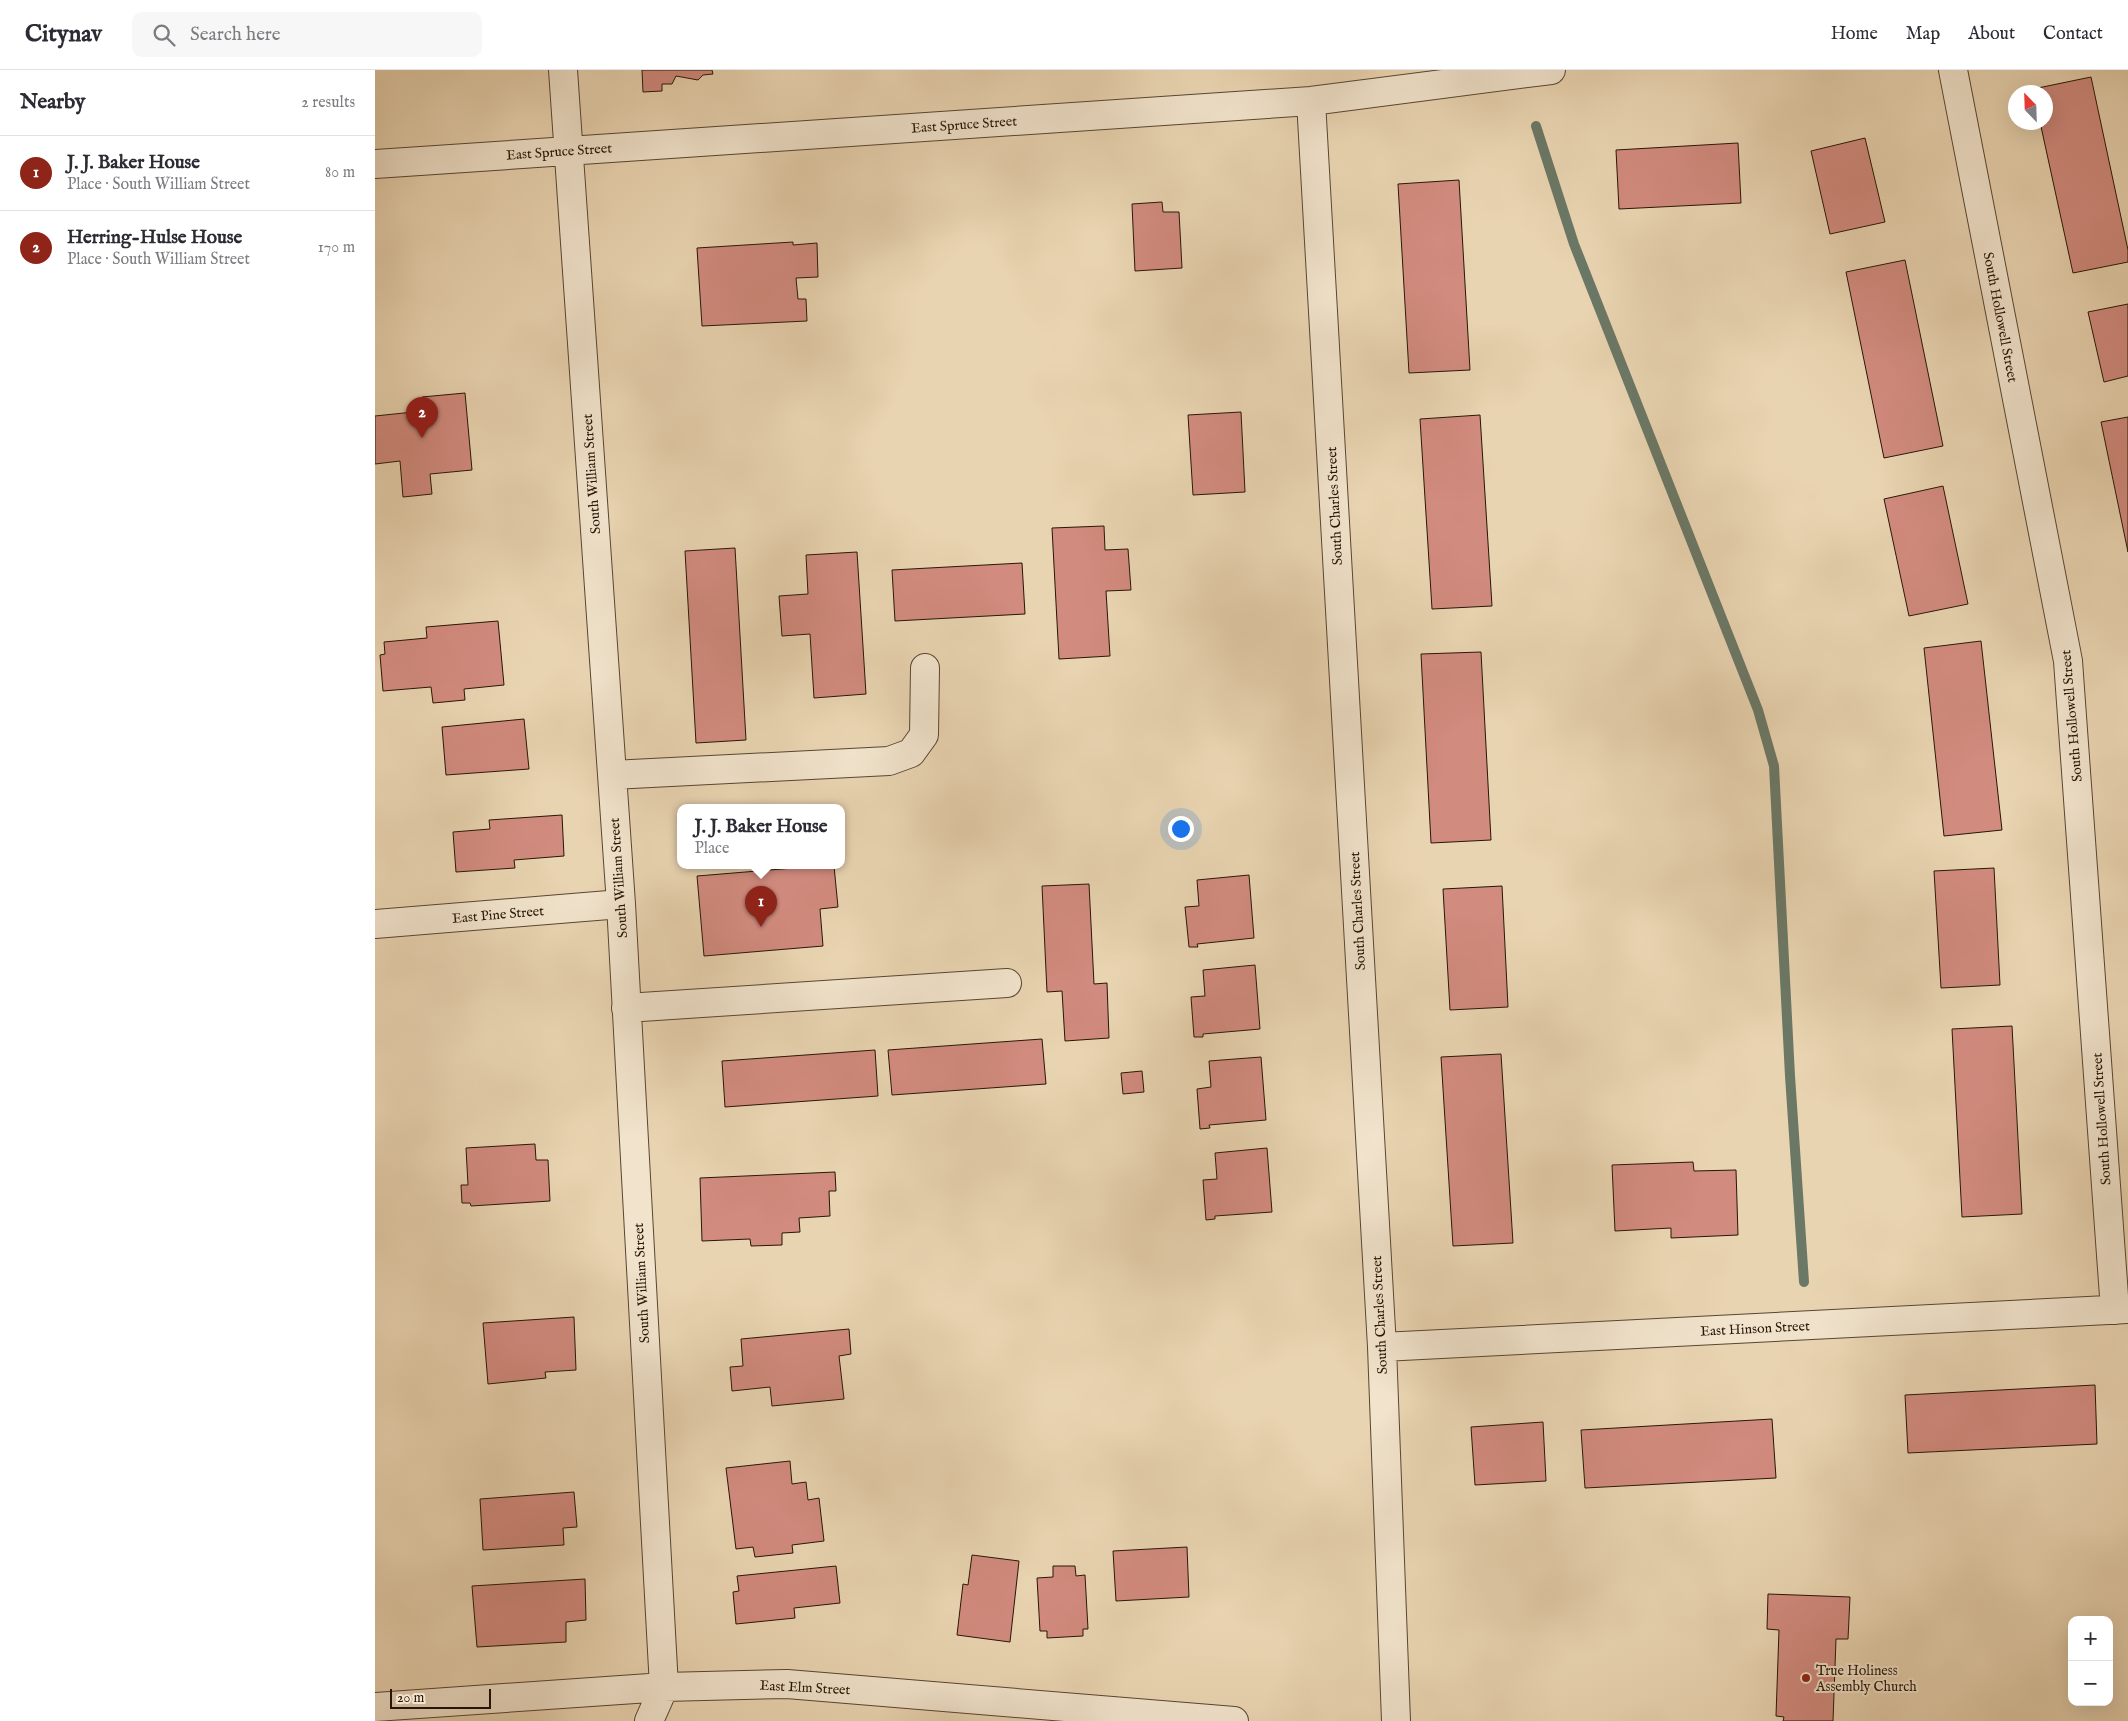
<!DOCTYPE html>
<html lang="en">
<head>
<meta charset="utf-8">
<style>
  body { margin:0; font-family:"IM FELL English",serif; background:#f7f7f7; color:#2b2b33 }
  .controls { position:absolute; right:15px; bottom:15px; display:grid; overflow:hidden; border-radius:10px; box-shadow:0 5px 20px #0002 }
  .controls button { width:45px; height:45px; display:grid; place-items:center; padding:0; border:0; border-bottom:1px solid #e1e1e2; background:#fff; color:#2b2b33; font:25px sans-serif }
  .compass { position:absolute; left:1633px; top:15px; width:45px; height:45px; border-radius:50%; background:#fff; box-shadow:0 5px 20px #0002; rotate:337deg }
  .scale { position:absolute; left:15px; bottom:12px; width:101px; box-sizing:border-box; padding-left:5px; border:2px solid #271607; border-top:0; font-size:14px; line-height:18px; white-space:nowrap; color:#271607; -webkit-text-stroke:4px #f1e3cc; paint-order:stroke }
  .you { position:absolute; left:805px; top:758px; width:18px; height:18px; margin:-12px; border:4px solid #fff; border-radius:50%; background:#1a73e8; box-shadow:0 0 0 8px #1a73e833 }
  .badge { display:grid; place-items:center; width:32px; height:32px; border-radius:50%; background:#8f2418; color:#fff; font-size:16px; font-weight:700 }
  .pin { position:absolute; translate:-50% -41px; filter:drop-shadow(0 1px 2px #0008) }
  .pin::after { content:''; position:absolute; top:26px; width:18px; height:15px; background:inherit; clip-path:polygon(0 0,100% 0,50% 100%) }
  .popup { position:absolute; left:302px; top:734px; width:168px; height:65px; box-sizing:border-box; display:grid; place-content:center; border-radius:10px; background:#fff; filter:drop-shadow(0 1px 4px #0005); font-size:16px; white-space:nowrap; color:#7c7c81 }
  .popup b { font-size:19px; color:#2b2b33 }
  .popup::after { content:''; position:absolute; left:50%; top:100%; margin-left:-10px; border:10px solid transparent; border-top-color:#fff }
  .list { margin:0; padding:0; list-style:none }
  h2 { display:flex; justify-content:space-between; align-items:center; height:65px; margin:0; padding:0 20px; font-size:21px }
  h2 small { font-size:16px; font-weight:400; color:#7c7c81 }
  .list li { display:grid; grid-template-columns:32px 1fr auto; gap:15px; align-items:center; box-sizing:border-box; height:75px; padding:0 20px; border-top:1px solid #e1e1e2 }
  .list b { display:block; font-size:19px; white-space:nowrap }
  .list p { margin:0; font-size:16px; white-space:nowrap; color:#7c7c81 }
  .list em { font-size:16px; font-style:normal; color:#7c7c81 }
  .icon { flex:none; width:28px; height:28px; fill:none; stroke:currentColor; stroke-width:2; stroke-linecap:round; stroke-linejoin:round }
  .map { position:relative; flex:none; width:1753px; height:1651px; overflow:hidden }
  header { display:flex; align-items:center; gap:30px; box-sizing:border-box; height:70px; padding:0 25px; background:#fff; border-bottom:1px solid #e1e1e2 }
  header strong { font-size:24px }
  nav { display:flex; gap:28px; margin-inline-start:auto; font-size:18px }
  .search { width:350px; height:45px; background:#f7f7f7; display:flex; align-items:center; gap:12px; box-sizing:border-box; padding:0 18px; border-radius:10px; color:#7c7c81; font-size:19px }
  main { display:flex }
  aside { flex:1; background:#fff }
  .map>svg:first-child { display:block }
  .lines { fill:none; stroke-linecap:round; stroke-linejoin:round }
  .stream { stroke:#6b7866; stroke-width:10 }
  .building { fill:#d28b7f; stroke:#271607 }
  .minor-casing { stroke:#584632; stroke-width:30 }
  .minor { stroke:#f1e3cc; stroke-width:28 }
  .poi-dot { fill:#8f2418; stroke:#f1e3cc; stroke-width:2 }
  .labels { text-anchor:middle; stroke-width:4; stroke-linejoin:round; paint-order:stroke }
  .street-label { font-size:14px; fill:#271607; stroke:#f1e3cc }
  .poi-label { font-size:14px; fill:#271607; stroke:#f1e3cc; text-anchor:start }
</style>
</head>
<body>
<header>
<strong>Citynav</strong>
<div class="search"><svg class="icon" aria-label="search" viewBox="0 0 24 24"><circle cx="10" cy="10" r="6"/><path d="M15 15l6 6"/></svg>Search here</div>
<nav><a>Home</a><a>Map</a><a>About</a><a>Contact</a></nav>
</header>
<main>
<aside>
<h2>Nearby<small>2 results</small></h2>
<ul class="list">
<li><span class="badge">1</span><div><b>J. J. Baker House</b><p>Place · South William Street</p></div><em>80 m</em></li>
<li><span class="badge">2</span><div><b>Herring-Hulse House</b><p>Place · South William Street</p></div><em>170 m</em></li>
</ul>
</aside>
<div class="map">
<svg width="1753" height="1651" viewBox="0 0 1753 1651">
  <rect width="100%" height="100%" fill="#e9d4b1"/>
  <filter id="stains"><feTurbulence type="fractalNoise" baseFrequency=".004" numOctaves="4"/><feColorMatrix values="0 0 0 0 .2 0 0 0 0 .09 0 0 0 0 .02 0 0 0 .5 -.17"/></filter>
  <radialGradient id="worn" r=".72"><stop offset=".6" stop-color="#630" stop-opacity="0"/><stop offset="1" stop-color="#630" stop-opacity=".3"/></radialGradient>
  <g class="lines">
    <path class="stream" d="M1161 56 1199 174 1383 640 1399 696 1415 1006 1429 1212"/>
  </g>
  <path class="building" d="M267 0H337L338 4 328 5 323 10 301 6 297 14H287V21L268 22Z
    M1716 7 1753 180V192L1698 203 1665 52H1670V22H1659L1658 19Z
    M1490 68 1510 152 1455 164 1436 81Z
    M1363 73 1366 133 1244 139 1241 80Z
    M1084 110 1095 300 1034 303 1023 114Z
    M787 132 788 142H804L807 198 760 201 757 134Z
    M418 172V175L442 173 443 207 421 208 423 229H431L432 251 327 256 322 178Z
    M1530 190 1568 376 1509 388 1471 202Z
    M1753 234V306L1729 312 1713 242Z
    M90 323 97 400 55 404 57 424 28 427 25 391 0 394V346L48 341 47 327Z
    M866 342 870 422 818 425 813 345Z
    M1105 345 1117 536 1057 539 1045 349Z
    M1753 347V482L1726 352Z
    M1568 416 1593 534 1534 546 1509 429Z
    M729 456 730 480 753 479 756 520 731 521 735 586 684 589 677 458Z
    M360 478 371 670 321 673 310 481Z
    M482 482 491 624 439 628 435 564 407 566 404 526 433 524 431 485Z
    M647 493 650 544 520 551 517 500Z
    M123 551 129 615 89 619 90 630 58 633 56 617 8 621 5 585 10 584 9 572 52 568 51 557Z
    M1606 571 1627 760 1569 766 1549 578Z
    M1106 582 1116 770 1056 773 1046 584Z
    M149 649 154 699 71 705 67 657Z
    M187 745 189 786 139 790 140 798 81 802 78 762 115 759 114 750Z
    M443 796H459L463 837 445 839 448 876 329 886 322 806Z
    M1619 798 1625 915 1566 918 1559 801Z
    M874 805 879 868 822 874 823 877H814L810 837 824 836 822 810Z
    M714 814 719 914 732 913 734 968 690 971 687 921 672 922 667 816Z
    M1127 816 1133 937 1075 940 1068 819Z
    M880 895 885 959 828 964V967H819L816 927 830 926 828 900Z
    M1637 956 1647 1144 1587 1147 1577 959Z
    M667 969 671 1014 517 1025 513 980Z
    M500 980 503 1026 350 1037 347 991Z
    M1126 984 1138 1173 1078 1176 1066 987Z
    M886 987 891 1050 834 1055 835 1058 825 1059 822 1019 836 1017 834 991Z
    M767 1001 769 1022 748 1024 746 1003Z
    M160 1074 161 1090H173L175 1131 96 1136 95 1133H87L86 1115H93L91 1078Z
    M892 1078 897 1142 840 1146V1149L831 1150 828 1110 842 1109 840 1083Z
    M1318 1092 1319 1101 1361 1100 1363 1165 1296 1168V1158L1240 1161 1237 1095Z
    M460 1102 461 1121H454L455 1146 424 1148 425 1162 407 1163V1175L376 1176 375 1169 327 1171 325 1108Z
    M199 1247 201 1300 170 1302 171 1308 113 1314 108 1253Z
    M474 1259 476 1284 464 1286 469 1329 397 1336 395 1317 357 1321 355 1297 368 1296 366 1269Z
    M1720 1315 1722 1374 1533 1383 1530 1325Z
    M1397 1349 1401 1408 1210 1418 1206 1360Z
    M1168 1352 1171 1411 1100 1415 1096 1357Z
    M415 1391 417 1414 431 1412 433 1430 444 1428 449 1471 417 1475 418 1483 380 1487 378 1477 361 1479 351 1398Z
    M199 1422 202 1457 188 1458 189 1475 108 1480 105 1429Z
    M812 1477 814 1527 741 1531 738 1481Z
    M597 1485 644 1491 635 1572 582 1565 588 1514 593 1515Z
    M461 1496 465 1533 419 1538 420 1548 361 1554 358 1522 364 1521 362 1506Z
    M678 1496H700L701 1506 710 1505 713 1559H708V1566L672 1568V1561H665L662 1508 678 1507Z
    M210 1509 211 1550 191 1552V1572L102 1577 97 1516Z
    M1393 1524 1475 1527 1473 1569H1461L1458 1651H1408L1409 1647 1401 1646 1404 1560 1392 1559Z"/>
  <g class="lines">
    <g class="minor-casing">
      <path id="minor" d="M188 0 246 834 289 1617 274 1651
        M1578 0 1693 591 1740 1240
        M936 31 1007 1277 1021 1651
        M0 94 936 31 1176 0
        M237 705 514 691 536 683 549 665 550 598
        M0 854 246 834
        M251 938 632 913
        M1007 1277 1753 1239
        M0 1637 289 1617 412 1614 859 1651"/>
    </g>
    <use href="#minor" class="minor"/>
  </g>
  <circle class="poi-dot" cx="1431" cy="1608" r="5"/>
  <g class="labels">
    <g class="street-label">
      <text transform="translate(589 54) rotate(-4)" y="5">East Spruce Street</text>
      <text transform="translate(184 81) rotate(-4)" y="5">East Spruce Street</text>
      <text transform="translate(1626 247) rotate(79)" y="5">South Hollowell Street</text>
      <text transform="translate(216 404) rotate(-94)" y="5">South William Street</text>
      <text transform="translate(959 436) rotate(-93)" y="5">South Charles Street</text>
      <text transform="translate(1696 646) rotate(-95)" y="5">South Hollowell Street</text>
      <text transform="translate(243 808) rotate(-94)" y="5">South William Street</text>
      <text transform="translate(982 841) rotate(-93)" y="5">South Charles Street</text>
      <text transform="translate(123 844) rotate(-5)" y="5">East Pine Street</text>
      <text transform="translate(1726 1049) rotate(-94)" y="5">South Hollowell Street</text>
      <text transform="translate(266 1213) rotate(-93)" y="5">South William Street</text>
      <text transform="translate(1004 1245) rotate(-93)" y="5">South Charles Street</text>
      <text transform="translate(1380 1258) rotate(-3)" y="5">East Hinson Street</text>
      <text transform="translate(430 1617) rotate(3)" y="5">East Elm Street</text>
    </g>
    <g class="poi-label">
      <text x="1441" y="1605">True Holiness<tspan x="1441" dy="16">Assembly Church</tspan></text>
    </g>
  </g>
  <rect width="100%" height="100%" filter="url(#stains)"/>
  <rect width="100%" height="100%" fill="url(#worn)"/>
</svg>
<div class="controls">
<button>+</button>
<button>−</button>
</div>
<svg class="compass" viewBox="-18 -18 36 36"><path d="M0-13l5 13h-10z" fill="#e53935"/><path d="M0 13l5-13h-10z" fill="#7c7c81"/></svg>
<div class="scale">20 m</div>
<div class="you"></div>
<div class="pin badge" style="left:386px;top:857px">1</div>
<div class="popup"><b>J. J. Baker House</b>Place</div>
<div class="pin badge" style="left:47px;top:368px">2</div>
</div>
</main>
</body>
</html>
